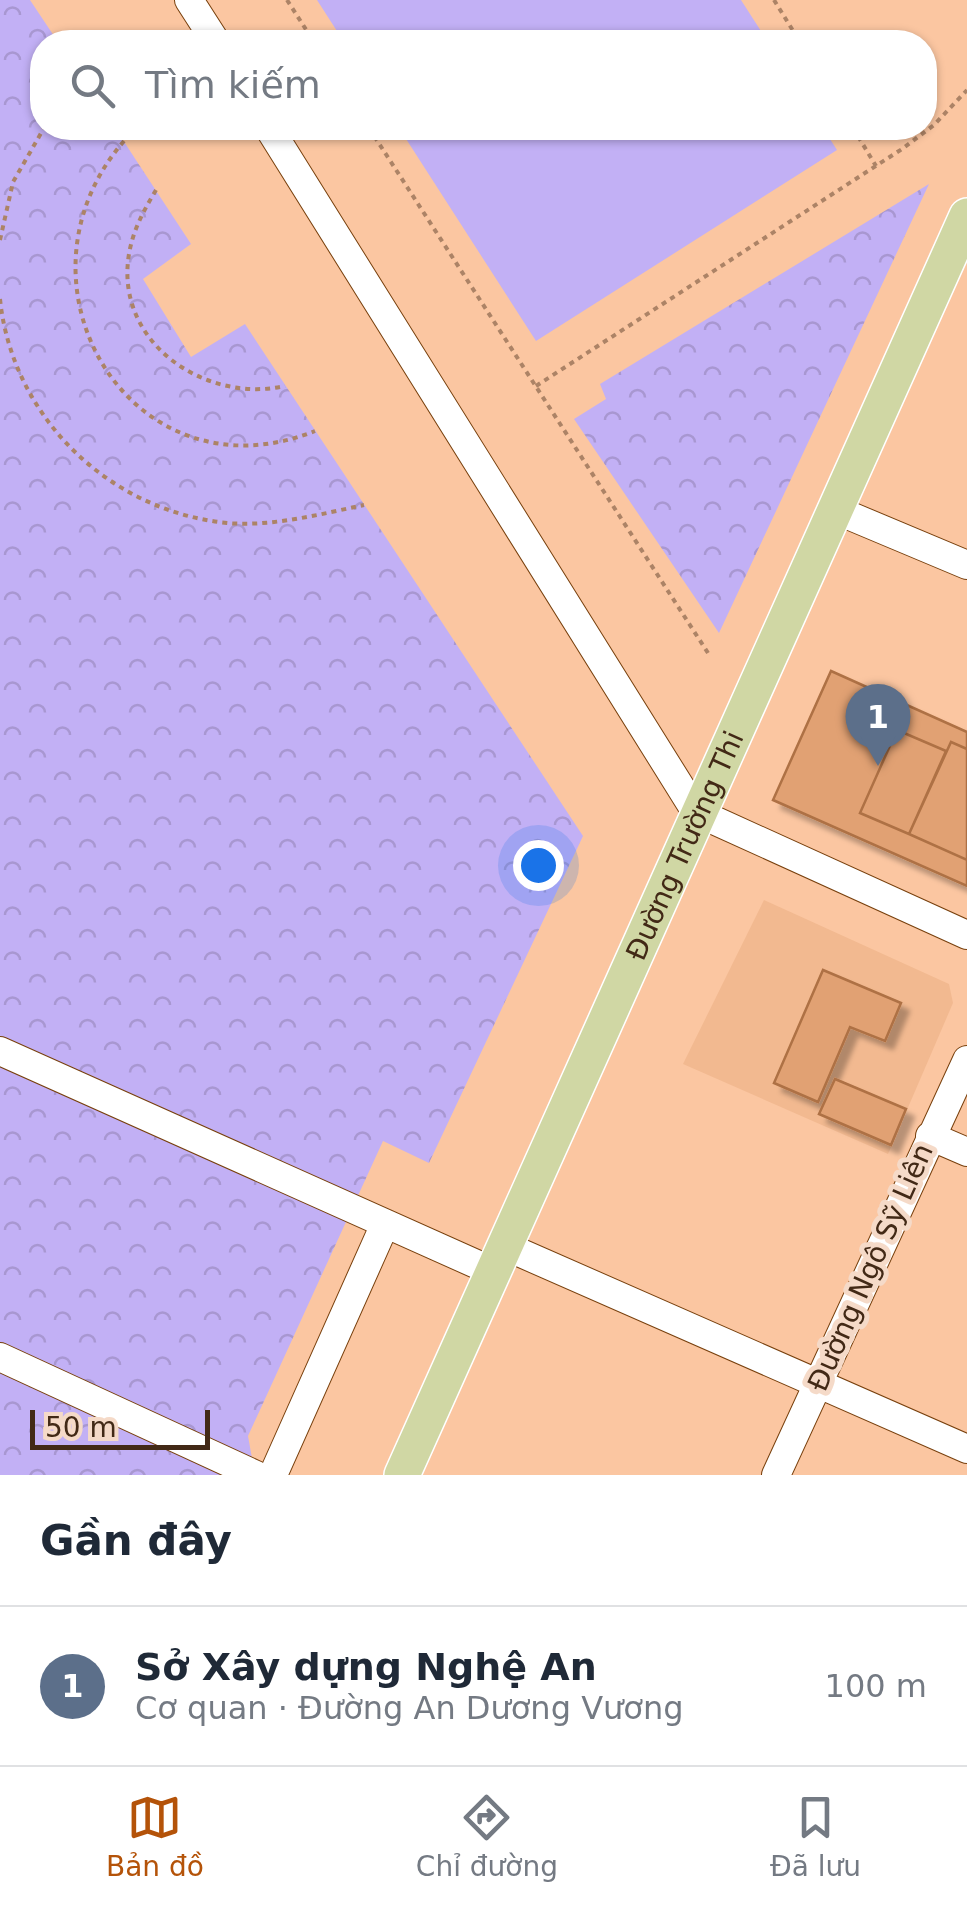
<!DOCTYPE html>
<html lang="vi">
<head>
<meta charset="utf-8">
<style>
  body { margin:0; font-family:"DejaVu Sans",sans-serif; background:#f6f6f7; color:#1f2937 }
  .scale { position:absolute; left:30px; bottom:25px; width:180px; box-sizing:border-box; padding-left:10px; border:5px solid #422916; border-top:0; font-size:28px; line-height:35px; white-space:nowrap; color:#422916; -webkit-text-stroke:8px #f5dac8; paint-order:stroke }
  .you { position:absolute; left:538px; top:865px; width:35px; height:35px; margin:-25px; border:8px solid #fff; border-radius:50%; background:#1a73e8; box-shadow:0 0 0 15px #1a73e833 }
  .badge { display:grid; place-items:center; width:65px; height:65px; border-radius:50%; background:#b45309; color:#fff; font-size:32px; font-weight:700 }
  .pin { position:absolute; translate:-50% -82px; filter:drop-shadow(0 2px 5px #0008) }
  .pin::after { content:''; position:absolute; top:52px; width:35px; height:30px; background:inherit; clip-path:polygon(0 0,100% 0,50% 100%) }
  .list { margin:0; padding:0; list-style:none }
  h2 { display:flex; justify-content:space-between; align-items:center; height:130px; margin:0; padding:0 40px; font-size:42px }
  h2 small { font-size:32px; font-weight:400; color:#747a83 }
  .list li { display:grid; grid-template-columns:65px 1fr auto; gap:30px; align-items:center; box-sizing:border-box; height:160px; padding:0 40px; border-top:2px solid #e0e1e3 }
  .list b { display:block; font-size:38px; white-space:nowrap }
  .list p { margin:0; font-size:32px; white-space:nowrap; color:#747a83 }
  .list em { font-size:32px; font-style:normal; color:#747a83 }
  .icon { flex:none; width:55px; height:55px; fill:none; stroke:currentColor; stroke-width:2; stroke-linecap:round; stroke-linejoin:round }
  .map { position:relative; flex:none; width:967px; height:1475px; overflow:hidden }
  .search { position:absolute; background:#fff; box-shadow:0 2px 8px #0004; left:30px; right:30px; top:30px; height:110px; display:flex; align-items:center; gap:25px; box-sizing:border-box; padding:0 35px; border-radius:40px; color:#747a83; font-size:38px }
  .sheet { height:290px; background:#fff }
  nav { display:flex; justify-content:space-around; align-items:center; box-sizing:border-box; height:140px; border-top:2px solid #e0e1e3; background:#fff; font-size:28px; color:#747a83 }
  nav a { display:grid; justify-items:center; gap:5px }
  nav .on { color:#b45309 }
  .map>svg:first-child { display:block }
  .built { fill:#f2b990 }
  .green { fill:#c2b0f5 }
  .park { fill:url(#park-crowns) }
  .building { fill:#e1a173; stroke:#ae7144; stroke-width:2.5; filter:url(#shadow) }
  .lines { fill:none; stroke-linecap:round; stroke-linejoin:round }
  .minor-casing { stroke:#78400d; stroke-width:30 }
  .major-casing { stroke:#fff; stroke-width:38 }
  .path { stroke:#ac8366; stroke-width:4; stroke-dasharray:5 5; stroke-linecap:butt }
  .minor { stroke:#fff; stroke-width:28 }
  .major { stroke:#d0d7a4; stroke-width:35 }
  .labels { text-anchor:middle; stroke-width:10; stroke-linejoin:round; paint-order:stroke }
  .street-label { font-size:28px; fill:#422916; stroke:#f5dac8 }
</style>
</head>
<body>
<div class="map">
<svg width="967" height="1475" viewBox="0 0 967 1475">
  <defs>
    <pattern id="park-crowns" width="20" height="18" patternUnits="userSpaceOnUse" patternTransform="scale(2.5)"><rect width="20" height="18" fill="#c2b0f5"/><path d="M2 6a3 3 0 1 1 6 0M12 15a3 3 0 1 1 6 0" fill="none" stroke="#a897d1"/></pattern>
    <filter id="shadow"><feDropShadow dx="8" dy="8" stdDeviation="2.5" flood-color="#0004"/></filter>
  </defs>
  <rect width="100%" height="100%" fill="#fbc6a1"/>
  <path class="built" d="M764 900 949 984 953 1003 888 1154 683 1064Z"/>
  <path class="green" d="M317 0H741L768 42H344Z
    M399 128H823L837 150 536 341Z"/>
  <path class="park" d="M0 0H30L58 42H42V128H115L191 244 143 279 191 357 245 324 583 836 429 1163 383 1141 248 1436 255 1475H0Z
    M929 184 719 633 574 419 606 399 600 384Z"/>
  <path class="building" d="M831 671 967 732V886L773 800Z
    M897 730 946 751 909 834 860 813Z
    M897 730 946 751 909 834 860 813Z
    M951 742 967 749V860L909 834Z
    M823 970 901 1003 885 1041 850 1027 818 1102 774 1083Z
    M835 1079 906 1109 891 1145 819 1114Z"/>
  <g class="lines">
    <g class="minor-casing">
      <path id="minor" d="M189 0 216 42
        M269 128 696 812 967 935
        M836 510 967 565
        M0 1051 494 1272
        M930 1136 967 1152
        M505 1246 967 1449
        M0 1357 256 1475
        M273 1475 385 1224
        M776 1475 967 1060"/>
    </g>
    <g class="major-casing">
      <g id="major">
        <path id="s1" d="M402 1475 967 216"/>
      </g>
    </g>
    <path class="path" d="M287 0 314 42
      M774 0 800 42
      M369 128 708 653
      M853 128 876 166
      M124 141C0 284 132 504 315 431
      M156 190C144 210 133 230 129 254 114 343 206 404 285 386
      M0 240 13 182 44 128
      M0 299C12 416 108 511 227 523 272 527 321 514 364 505
      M536 386 902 149 934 125 967 90"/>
    <use href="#minor" class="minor"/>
    <use href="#major" class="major"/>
  </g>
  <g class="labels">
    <g class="street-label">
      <text dy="10" stroke="none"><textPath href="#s1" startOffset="690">Đường Trường Thi</textPath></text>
      <text transform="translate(870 1267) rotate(-66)" y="10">Đường Ngô Sỹ Liên</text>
    </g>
  </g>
</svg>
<div class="scale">50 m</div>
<div class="you"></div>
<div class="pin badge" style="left:878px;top:766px;background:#5c6f8a">1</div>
<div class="search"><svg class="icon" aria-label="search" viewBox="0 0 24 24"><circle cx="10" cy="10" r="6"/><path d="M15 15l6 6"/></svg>Tìm kiếm</div>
</div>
<section class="sheet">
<h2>Gần đây<small></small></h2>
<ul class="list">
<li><span class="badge" style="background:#5c6f8a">1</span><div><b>Sở Xây dựng Nghệ An</b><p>Cơ quan · Đường An Dương Vương</p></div><em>100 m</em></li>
</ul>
</section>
<nav>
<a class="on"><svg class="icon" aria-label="map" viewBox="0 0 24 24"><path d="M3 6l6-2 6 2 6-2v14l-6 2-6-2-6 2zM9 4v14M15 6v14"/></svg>Bản đồ</a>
<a><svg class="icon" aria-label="directions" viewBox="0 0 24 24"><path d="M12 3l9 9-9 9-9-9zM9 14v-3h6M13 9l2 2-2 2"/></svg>Chỉ đường</a>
<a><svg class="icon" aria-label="saved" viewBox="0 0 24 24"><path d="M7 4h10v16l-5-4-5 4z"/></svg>Đã lưu</a>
</nav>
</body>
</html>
